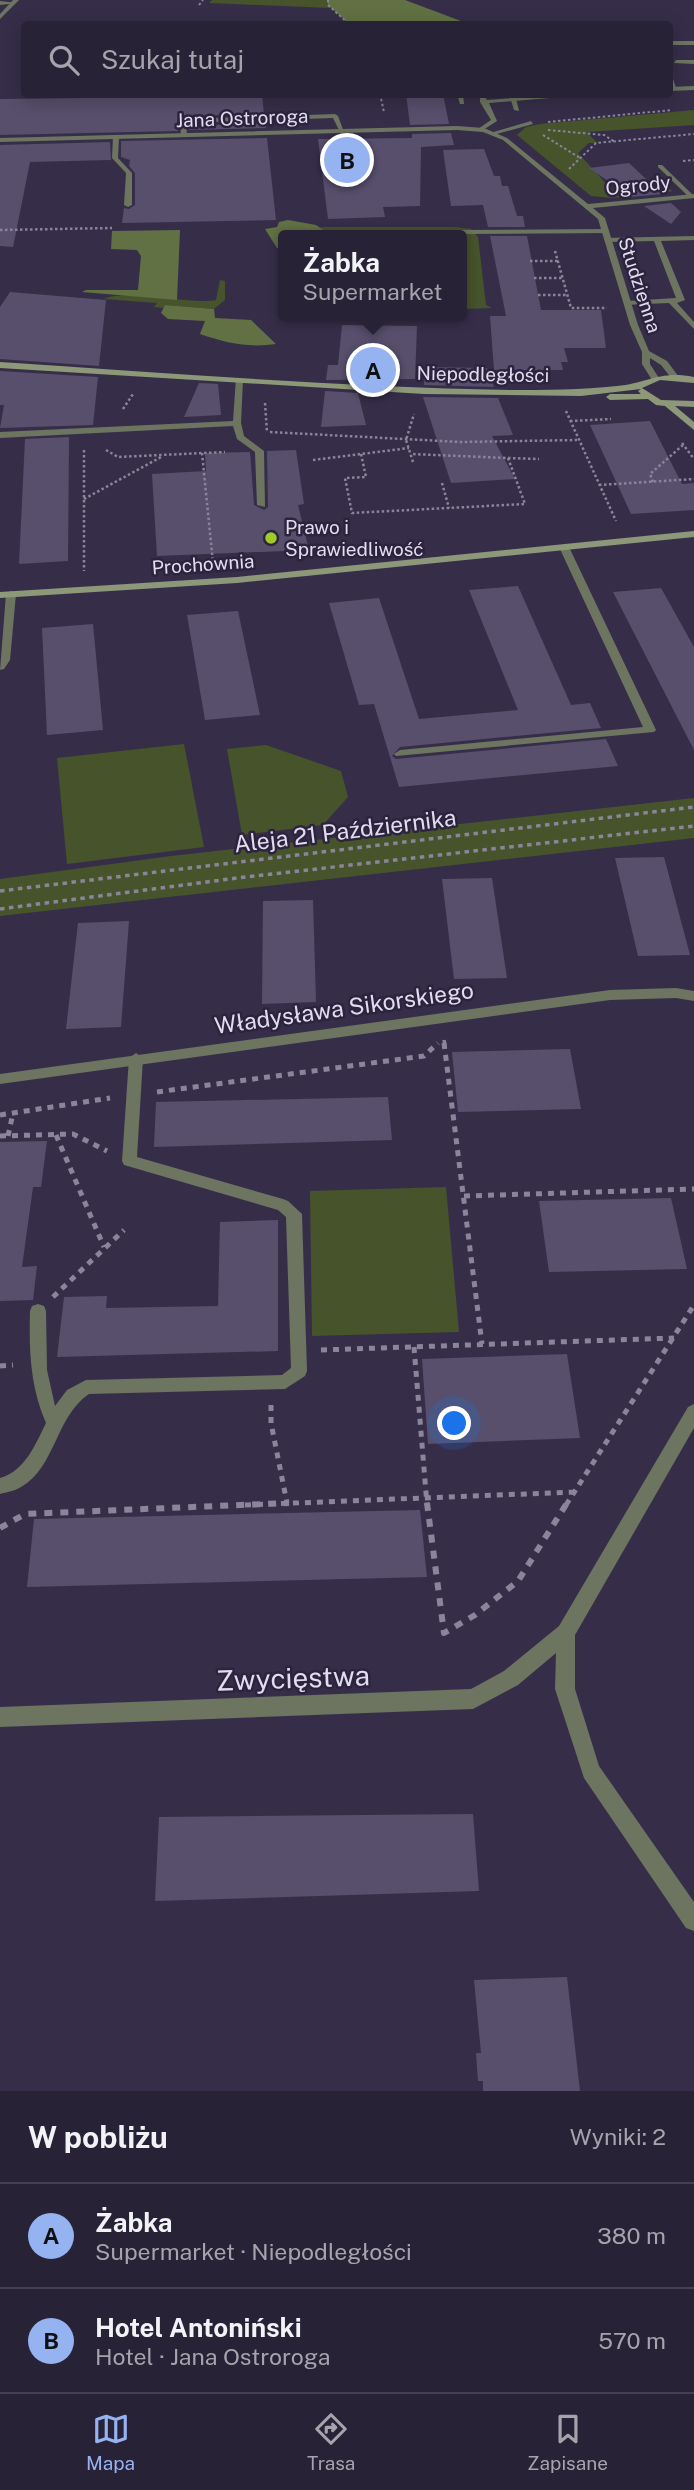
<!DOCTYPE html>
<html lang="pl">
<head>
<meta charset="utf-8">
<style>
  body { margin:0; font-family:"Public Sans",sans-serif; background:#302a3f; color:#f1f3f6 }
  .you { position:absolute; left:455px; top:1424px; width:24px; height:24px; margin:-18px; border:5px solid #fff; border-radius:50%; background:#1a73e8; box-shadow:0 0 0 10px #1a73e833 }
  .badge { display:grid; place-items:center; width:46px; height:46px; border-radius:50%; background:#95b2f1; color:#111; font-size:23px; font-weight:700 }
  .pin { position:absolute; translate:-50% -50%; border:4px solid #fff; box-shadow:0 2px 7px #0006 }
  .popup { position:absolute; left:278px; top:230px; width:189px; height:91px; box-sizing:border-box; display:grid; place-content:center; border-radius:7px; background:#282237; filter:drop-shadow(0 2px 5px #0005); font-size:23px; white-space:nowrap; color:#a5a4ad }
  .popup b { font-size:26px; color:#f1f3f6 }
  .popup::after { content:''; position:absolute; left:50%; top:100%; margin-left:-14px; border:14px solid transparent; border-top-color:#282237 }
  .list { margin:0; padding:0; list-style:none }
  h2 { display:flex; justify-content:space-between; align-items:center; height:91px; margin:0; padding:0 28px; font-size:30px }
  h2 small { font-size:23px; font-weight:400; color:#a5a4ad }
  .list li { display:grid; grid-template-columns:46px 1fr auto; gap:21px; align-items:center; box-sizing:border-box; height:105px; padding:0 28px; border-top:2px solid #443f52 }
  .list b { display:block; font-size:26px; white-space:nowrap }
  .list p { margin:0; font-size:23px; white-space:nowrap; color:#a5a4ad }
  .list em { font-size:23px; font-style:normal; color:#a5a4ad }
  .icon { flex:none; width:38px; height:38px; fill:none; stroke:currentColor; stroke-width:2; stroke-linecap:round; stroke-linejoin:round }
  .map { position:relative; flex:none; width:694px; height:2091px; overflow:hidden }
  .search { position:absolute; background:#282237; box-shadow:0 4px 18px #0003; left:21px; right:21px; top:21px; height:77px; display:flex; align-items:center; gap:18px; box-sizing:border-box; padding:0 24px; border-radius:7px; color:#a5a4ad; font-size:26px }
  .sheet { height:301px; background:#282237 }
  nav { display:flex; justify-content:space-around; align-items:center; box-sizing:border-box; height:98px; border-top:2px solid #443f52; background:#282237; font-size:19px; color:#a5a4ad }
  nav a { display:grid; justify-items:center; gap:4px }
  nav .on { color:#95b2f1 }
  .map>svg:first-child { display:block }
  .green { fill:#47532b }
  .forest { fill:#627143 }
  .building { fill:#574f6c }
  .lines { fill:none; stroke-linecap:round; stroke-linejoin:round }
  .path-far4 { stroke:#8b859b; stroke-width:2; stroke-dasharray:2.5 2.5; stroke-linecap:butt }
  .path-far3 { stroke:#8b859b; stroke-width:2.5; stroke-dasharray:2.5 2.5; stroke-linecap:butt }
  .path-far2 { stroke:#8b859b; stroke-width:3.5; stroke-dasharray:4.5 4.5; stroke-linecap:butt }
  .path-far1 { stroke:#8b859b; stroke-width:5; stroke-dasharray:6 6; stroke-linecap:butt }
  .path { stroke:#8b859b; stroke-width:6; stroke-dasharray:8 8; stroke-linecap:butt }
  .lane { fill:#6d7460; fill-rule:evenodd }
  .street { fill:#6d7460; fill-rule:evenodd }
  .secondary { fill:#8d9878; fill-rule:evenodd }
  .poi-dot { fill:#a1c929; stroke:#2c243e; stroke-width:2.5 }
  .labels { text-anchor:middle; stroke-width:5; stroke-linejoin:round; paint-order:stroke }
  .far-street-label { font-size:19px; fill:#e1ddee; stroke:#2c243e }
  .far-poi-label { font-size:19px; fill:#e1ddee; stroke:#2c243e; text-anchor:start }
  .street-label { font-size:23px; fill:#e1ddee; stroke:#2c243e }
  .near-street-label { font-size:28px; fill:#e1ddee; stroke:#2c243e }
</style>
</head>
<body>
<div class="map">
<svg width="694" height="2091" viewBox="0 0 694 2091">
  <rect width="100%" height="100%" fill="#362e49"/>
  <path class="green" d="M212 0H328L331 8 209 3Z
    M694 110V125L587 132 597 143H589L578 153 612 190 667 186 672 191 666 193 612 198 591 196 517 135 526 127 540 124Z
    M320 227H455L471 229 478 237 486 305 492 308 462 309V235H332Z
    M220 280 225 281V300L214 309 165 305 164 308 154 307 157 303 104 299C128 288 187 305 216 300Z
    M184 744 204 847 67 864 57 758Z
    M266 745 341 771 348 797 323 825 242 835 227 749Z
    M694 798V838L0 916V879L171 856Z
    M446 1187 459 1332 312 1336 310 1191Z"/>
  <path class="forest" d="M328 0H405L469 24H349L328 5Z
    M288 220 316 225 332 235 296 230 291 231 290 235H284V248H277L265 229 277 227 279 222Z
    M180 230 177 300 82 292 86 290H138L141 256 137 250 111 249 112 231Z
    M165 305 214 309 215 318 251 320 276 344C249 348 226 343 200 334L205 321 168 319 161 313Z"/>
  <path class="building" d="M84 94H262L264 114 183 116 177 121 178 131 0 135V99L85 98Z
    M406 94H443L449 124 410 125Z
    M265 123 266 128 189 130V126Z
    M451 133 454 145 421 147 420 206 383 207 385 217 328 219 318 139 412 138V134Z
    M267 138 276 220 122 223 124 208 129 209 135 205V173L129 166 130 160 121 157V141Z
    M110 142 111 160 30 162 13 247 0 246V145Z
    M484 149 494 176H500L502 186H508L517 216H523L525 227H488L483 205 451 206 443 150Z
    M629 163 662 194 631 197 589 168Z
    M671 203 681 212 671 224 644 206Z
    M490 236H527L541 310H601L606 348H564L568 362H561L563 370H494L490 316H506Z
    M10 292 106 300 99 366 0 359V307Z
    M342 325 417 326 415 379 326 380 328 365H338Z
    M425 367 487 368 494 387 424 385Z
    M0 371 98 377 93 425 0 428 4 405H0Z
    M199 383 218 384 221 415 184 417Z
    M325 391 358 393 366 425 321 427Z
    M423 397 498 398 513 435 492 436 515 479 451 483Z
    M650 421 682 484 694 483V510L631 514 590 425Z
    M69 437 68 561 19 564 25 439Z
    M296 450 304 504 298 505 309 550 157 556 152 474 206 471 205 453 250 452 254 505 264 510 268 507 267 451Z
    M518 586 571 705 590 703 601 728 400 747 392 756 396 759 606 739 618 766 399 787 374 704 359 705 329 603 379 598 419 719 518 710 469 590Z
    M661 588 694 647V750L613 592Z
    M238 611 260 715 205 720 187 615Z
    M93 624 103 730 47 735 42 628Z
    M664 857 690 955 638 956 615 858Z
    M492 878 507 978 454 979 442 879Z
    M313 900 316 1002 262 1004 263 901Z
    M129 921 121 1027 66 1029 78 923Z
    M570 1049 581 1109 458 1112 452 1052Z
    M388 1097 392 1140 154 1147 156 1102Z
    M47 1141 41 1187H33L22 1267 37 1266 33 1300 0 1301V1142Z
    M671 1198 687 1269 549 1272 539 1201Z
    M278 1220V1351L57 1357 64 1297 107 1296 106 1308 218 1306 220 1222Z
    M567 1354 580 1438 428 1444 422 1359Z
    M420 1510 427 1577 27 1587 34 1519Z
    M473 1814 479 1891 155 1901 159 1817Z
    M567 1977 580 2091H483V2081H478L476 2053H481L474 1980Z"/>
  <g class="lines">
    <path class="path-far4" d="M328 0V5L349 24
      M199 5 203 0
      M380 94 384 112
      M548 122 672 110
      M548 130 604 135 615 142
      M543 135 580 158
      M683 161 694 160
      M569 169 596 143 694 134"/>
    <path class="path-far3" d="M0 230 112 228
      M555 251 571 308H607
      M530 261H558
      M534 278H563
      M538 295H567
      M265 403 267 432
      M123 409 133 394
      M566 411 616 521
      M570 421 611 419
      M270 432 461 442 577 440
      M682 443 694 459
      M84 450V571
      M106 450 118 457 225 452
      M202 453 213 563
      M361 454 366 477 345 478 352 513 525 504 508 458 411 454
      M508 458 539 459
      M313 460 409 448
      M413 462 406 440 414 414
      M653 482 650 474 683 445
      M442 483 449 508
      M599 485 694 479
      M84 499 163 456"/>
    <path class="path-far2" d="M0 891 694 807
      M0 909 237 878 694 826
      M444 1040 445 1045"/>
    <path class="path-far1" d="M444 1043 482 1344
      M157 1092 424 1056 438 1043
      M0 1115 110 1098
      M56 1135 104 1247
      M0 1136 73 1134 107 1151
      M8 1136 13 1113
      M464 1196 694 1189
      M53 1297 124 1230
      M414 1347 427 1505
      M321 1350 674 1338
      M0 1366 13 1365
      M271 1405V1423L287 1503
      M245 1505 575 1492
      M566 1505 694 1305"/>
    <path class="path" d="M427 1503 444 1633 475 1615 518 1581 567 1503
      M0 1528 25 1514 289 1503"/>
    <path class="lane" d="M0 1 17 3 0 5Z
      M670 41H694V45H670Z
      M676 60H694V64L674 63Z
      M694 86V90L670 91V87Z
      M562 94H598L489 103 497 121 483 130 478 129 491 120 480 102V95H484L487 100Z
      M335 114 338 116 344 132H340L333 118 186 123 187 135 184 137 181 135 180 121 183 119Z
      M531 121 533 124 493 135 490 133Z
      M116 135 119 137 118 158 132 173V205L128 207 124 205 126 173 112 158 113 137Z
      M658 165H662L693 195V197H689L658 167Z
      M606 229 609 233 458 234 454 232 458 230Z
      M694 236V240L661 241 685 300 677 303 694 322V329L669 303 624 305V301H627L676 298 654 241 608 242 604 240 605 238Z
      M236 378 243 380 241 423 244 436 264 451 265 507 257 505 255 452 237 439 233 426 0 438V432L233 421Z
      M564 544 569 547 656 730 654 732 396 756 394 754 400 750 643 727 559 547Z
      M11 591 16 594 10 660 4 669 0 670 6 594Z
      M136 1053 143 1058 137 1157 283 1199 288 1201 302 1214 307 1371 305 1376 285 1389 89 1394C55 1417 56 1467 21 1487 15 1491 7 1492 0 1494V1478C25 1471 35 1445 46 1423 30 1386 29 1351 30 1311L32 1306 38 1304 44 1306 46 1311 47 1370 55 1406 67 1390 86 1380 282 1375 291 1368 286 1217 278 1210 124 1165 122 1161 129 1058Z"/>
    <path class="street" d="M13 0H19L0 19V14Z
      M670 77 673 79 677 90 672 89Z
      M457 94H463L464 104H460Z
      M509 94H515L519 111 514 110Z
      M457 126 484 128 507 138 588 204 694 194V198L593 208 605 218 638 325 649 351 667 361 679 377 678 379H672L661 365 650 358V364L659 378 652 380 642 364V352L630 325 598 219 503 140 483 132 457 130 0 142V138Z
      M676 988 694 991V1001L676 998 610 1000 0 1084V1074L610 990Z
      M694 1404V1428L575 1635V1689L599 1766 694 1902V1931L686 1928 584 1778 555 1689 556 1653 518 1685 473 1709 0 1727V1707L471 1689 504 1671 559 1626 688 1407Z"/>
    <path class="secondary" d="M0 362C170 373 340 387 510 390 546 390 581 390 617 386 648 383 660 370 694 377V383L660 380 642 388 661 400 694 401V407L675 406 694 422V430L665 406 656 405 648 399 610 400 606 397 610 394H641L638 391 641 389 581 396 424 394 0 368Z
      M694 531V537L237 583 0 598V592L237 577Z"/>
  </g>
  <circle class="poi-dot" cx="271" cy="538" r="7"/>
  <g class="labels">
    <g class="far-street-label">
      <text transform="translate(242 118) rotate(-2)" y="7">Jana Ostroroga</text>
      <text transform="translate(638 185) rotate(-6)" y="7">Ogrody</text>
      <text transform="translate(640 285) rotate(72)" y="7">Studzienna</text>
      <text transform="translate(483 374) rotate(1)" y="7">Niepodległości</text>
      <text transform="translate(203 564) rotate(-4)" y="7">Prochownia</text>
    </g>
    <g class="far-poi-label">
      <text x="285" y="534">Prawo i<tspan x="285" dy="22">Sprawiedliwość</tspan></text>
    </g>
    <g class="street-label">
      <text transform="translate(345 831) rotate(-7)" y="8">Aleja 21 Października</text>
      <text transform="translate(344 1008) rotate(-8)" y="8">Władysława Sikorskiego</text>
    </g>
    <g class="near-street-label">
      <text transform="translate(293 1678) rotate(-2)" y="10">Zwycięstwa</text>
    </g>
  </g>
</svg>
<div class="you"></div>
<div class="pin badge" style="left:373px;top:370px">A</div>
<div class="popup"><b>Żabka</b>Supermarket</div>
<div class="pin badge" style="left:347px;top:160px">B</div>
<div class="search"><svg class="icon" aria-label="search" viewBox="0 0 24 24"><circle cx="10" cy="10" r="6"/><path d="M15 15l6 6"/></svg>Szukaj tutaj</div>
</div>
<section class="sheet">
<h2>W pobliżu<small>Wyniki: 2</small></h2>
<ul class="list">
<li><span class="badge">A</span><div><b>Żabka</b><p>Supermarket · Niepodległości</p></div><em>380 m</em></li>
<li><span class="badge">B</span><div><b>Hotel Antoniński</b><p>Hotel · Jana Ostroroga</p></div><em>570 m</em></li>
</ul>
</section>
<nav>
<a class="on"><svg class="icon" aria-label="map" viewBox="0 0 24 24"><path d="M3 6l6-2 6 2 6-2v14l-6 2-6-2-6 2zM9 4v14M15 6v14"/></svg>Mapa</a>
<a><svg class="icon" aria-label="directions" viewBox="0 0 24 24"><path d="M12 3l9 9-9 9-9-9zM9 14v-3h6M13 9l2 2-2 2"/></svg>Trasa</a>
<a><svg class="icon" aria-label="saved" viewBox="0 0 24 24"><path d="M7 4h10v16l-5-4-5 4z"/></svg>Zapisane</a>
</nav>
</body>
</html>
